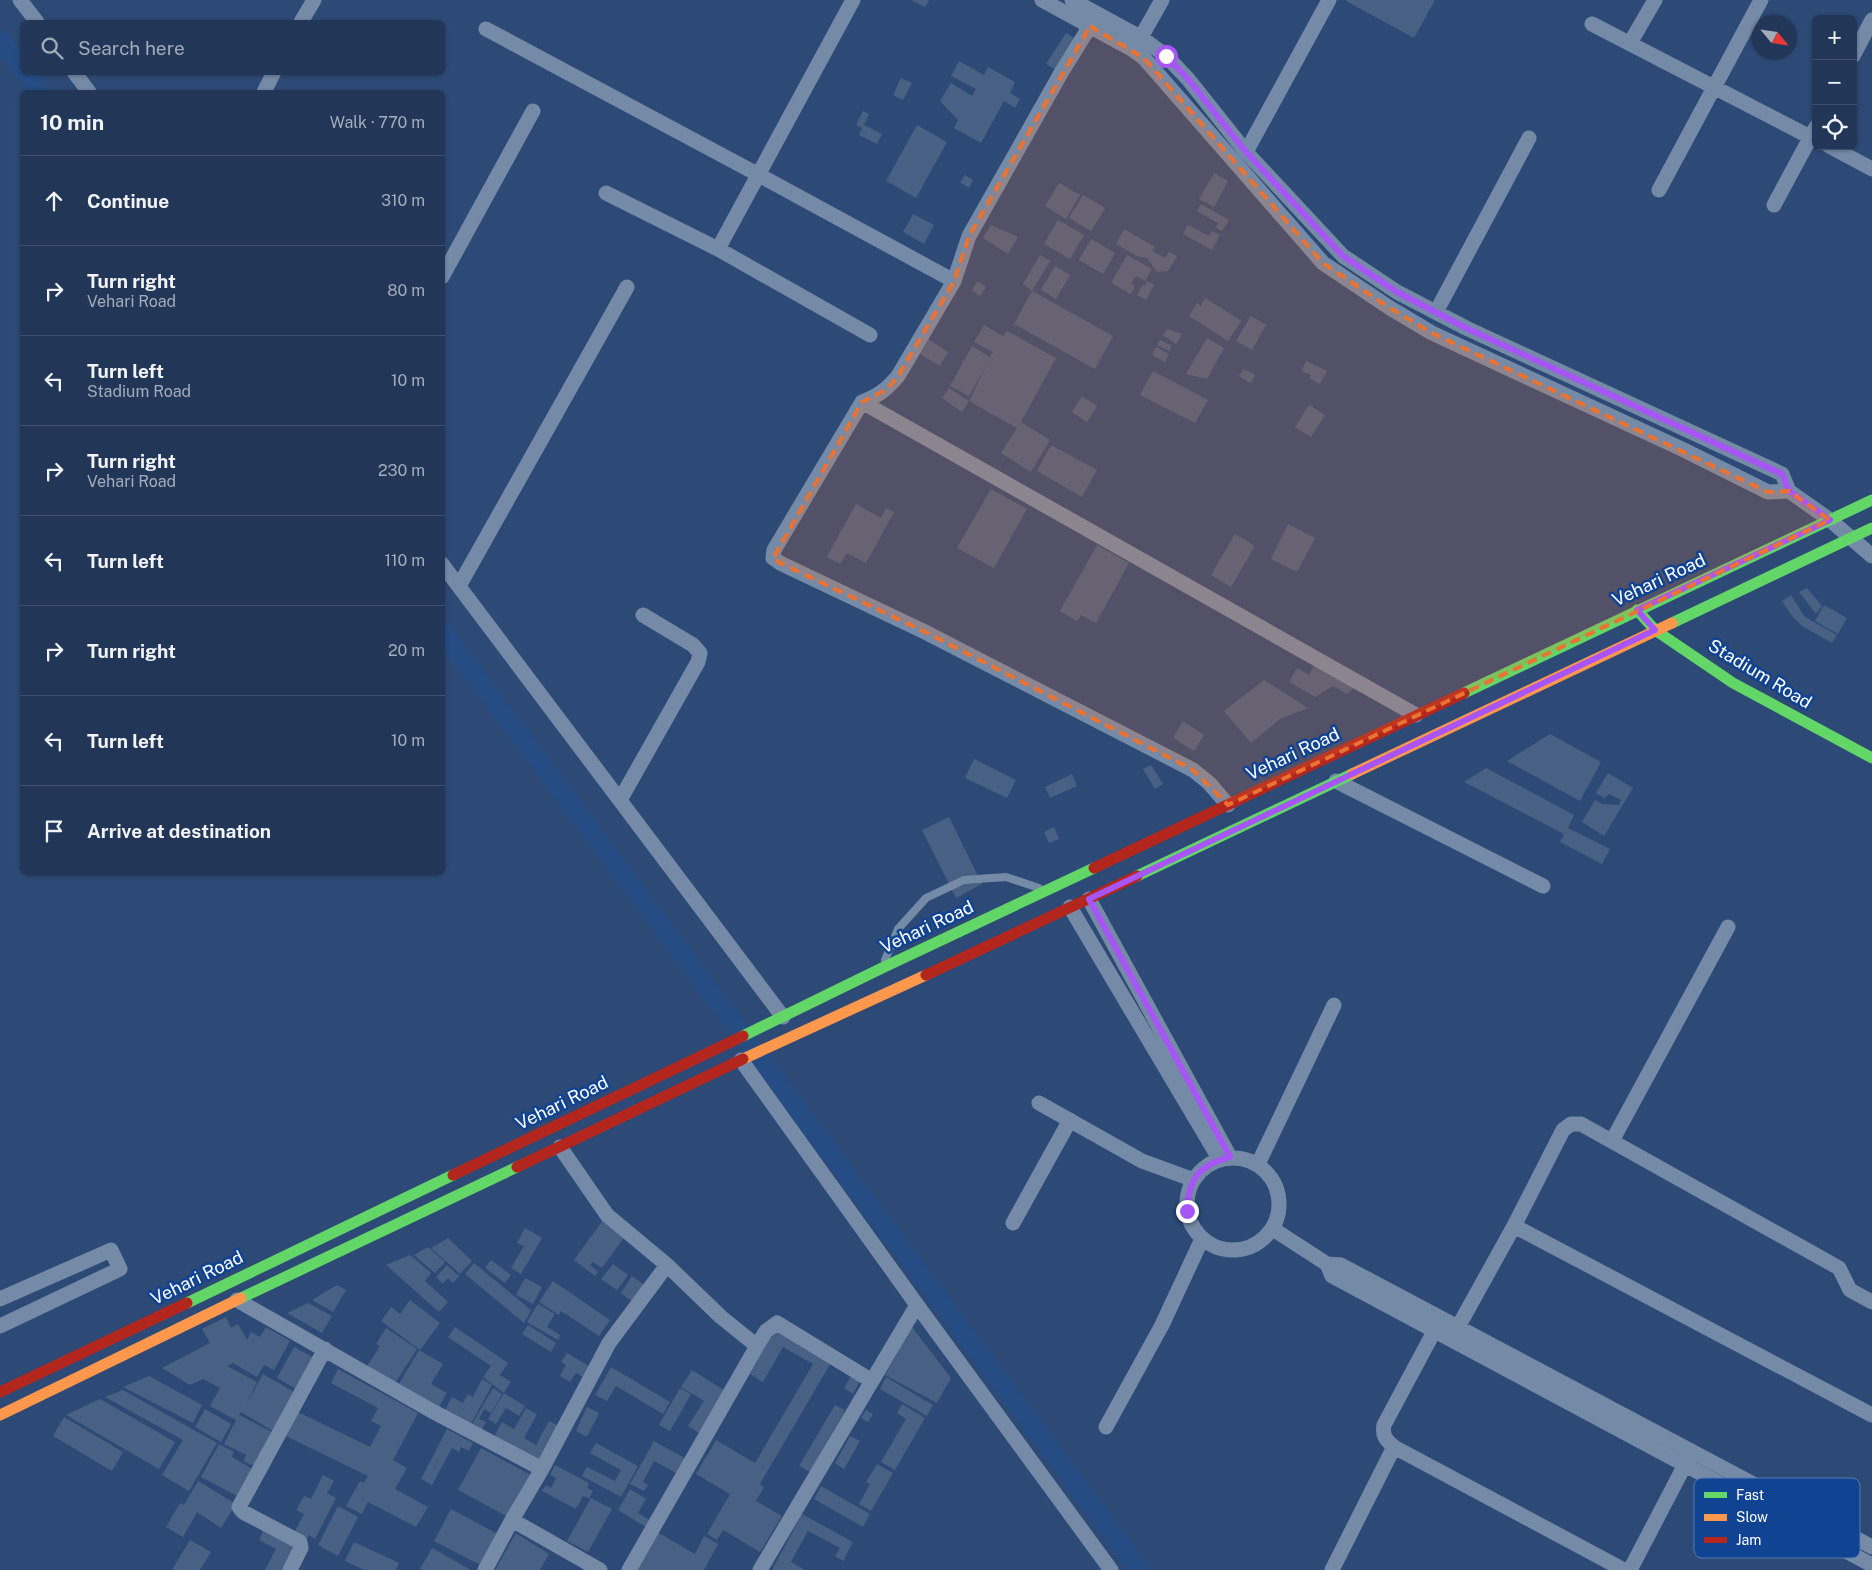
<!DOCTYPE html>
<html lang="en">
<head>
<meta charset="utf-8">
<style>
  body { margin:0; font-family:"Public Sans",sans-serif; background:#2e4261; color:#f1f3f6 }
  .controls { position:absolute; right:15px; top:15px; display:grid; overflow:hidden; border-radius:8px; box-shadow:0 1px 4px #0004 }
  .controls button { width:45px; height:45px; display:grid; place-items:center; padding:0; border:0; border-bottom:1px solid #3f516e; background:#223758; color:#f1f3f6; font:25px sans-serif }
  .compass { position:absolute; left:1752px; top:15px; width:45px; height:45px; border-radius:50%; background:#223758; box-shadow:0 1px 4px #0004; rotate:119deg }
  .stop { position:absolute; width:15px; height:15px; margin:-11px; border:4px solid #a855f7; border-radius:50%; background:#fff }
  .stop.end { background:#a855f7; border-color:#fff; box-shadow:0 1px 5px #0008 }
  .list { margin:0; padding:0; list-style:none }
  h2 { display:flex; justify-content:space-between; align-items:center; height:65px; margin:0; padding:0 20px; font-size:21px }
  h2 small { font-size:16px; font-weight:400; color:#a2acba }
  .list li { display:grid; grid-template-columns:32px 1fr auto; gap:15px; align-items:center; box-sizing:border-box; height:90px; padding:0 20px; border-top:1px solid #3f516e }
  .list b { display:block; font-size:19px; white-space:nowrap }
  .list p { margin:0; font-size:16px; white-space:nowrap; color:#a2acba }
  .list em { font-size:16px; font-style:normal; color:#a2acba }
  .icon { flex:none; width:28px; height:28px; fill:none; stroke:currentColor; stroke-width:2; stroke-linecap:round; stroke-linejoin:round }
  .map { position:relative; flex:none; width:1872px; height:1570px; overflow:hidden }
  .search { position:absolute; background:#223758; box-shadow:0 1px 4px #0004; left:20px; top:20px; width:425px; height:55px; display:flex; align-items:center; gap:12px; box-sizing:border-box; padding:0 18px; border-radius:8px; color:#a2acba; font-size:19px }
  .panel { position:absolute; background:#223758; box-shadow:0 1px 4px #0004; left:20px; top:90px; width:425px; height:785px; border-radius:8px }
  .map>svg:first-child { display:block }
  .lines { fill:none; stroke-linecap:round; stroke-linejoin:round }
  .canal { stroke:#264c84; stroke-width:19 }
  .building { fill:#486083 }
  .lane { stroke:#758aa7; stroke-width:8 }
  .street { stroke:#758aa7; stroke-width:15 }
  .fast { stroke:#63d668; stroke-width:11 }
  .slow { stroke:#ff974d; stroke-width:11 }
  .jam { stroke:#b3261e; stroke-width:11 }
  .route { stroke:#a855f7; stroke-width:6 }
  .marked { fill:#eb7230; fill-opacity:0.2; stroke:#eb7230; stroke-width:4; stroke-dasharray:10 6; stroke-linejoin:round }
  .labels { text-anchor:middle; stroke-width:5; stroke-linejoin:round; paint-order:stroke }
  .street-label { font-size:18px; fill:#fff; stroke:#104392 }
  .key { fill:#104392; stroke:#587bb3; stroke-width:1 }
  .key-label { font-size:14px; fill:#fff }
</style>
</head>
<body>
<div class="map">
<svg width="1872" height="1570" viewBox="0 0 1872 1570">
  <rect width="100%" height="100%" fill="#2d4975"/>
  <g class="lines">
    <path class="canal" d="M0 39 22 69
      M25 72 40 92
      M442 631 1140 1570"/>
  </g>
  <path class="building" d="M911 0H929L925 7Z
    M1346 0H1435L1414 38 1346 1Z
    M1066 33 1081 42 1061 73 1046 64Z
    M959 61 984 75 988 67 1015 82 1010 93 1020 99 1015 108 1004 101 981 143 954 128 958 120 940 101 951 83 972 96 976 89 951 76Z
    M901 78 912 83 903 100 893 95Z
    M863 111 869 114 864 125 882 134 877 144 859 135 862 128 856 125Z
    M917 125 947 142 916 198 886 181Z
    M1214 173 1228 181 1214 207 1199 199Z
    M965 175 973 180 969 188 960 182Z
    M1059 183 1080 195 1066 219 1045 206Z
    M1083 195 1105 208 1091 231 1069 218Z
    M1201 204 1229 220 1222 231 1216 228 1218 223 1197 211Z
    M913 214 934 225 924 244 903 232Z
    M1058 220 1084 235 1070 259 1044 244Z
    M991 225 1018 237 1008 254 983 238Z
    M1188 225 1209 236 1212 231 1220 235 1212 250 1183 234Z
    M1124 229 1155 247 1152 251 1165 258 1169 252 1177 256 1168 271 1157 272 1147 258 1137 256 1116 244Z
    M1091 239 1115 253 1103 274 1079 260Z
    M1040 255 1050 261 1032 291 1023 284Z
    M1127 255 1152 269 1145 281 1136 276 1131 284 1135 286 1131 294 1111 283Z
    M1055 266 1070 275 1056 299 1041 290Z
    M978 281 986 287 980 296 972 290Z
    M1147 281 1154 285 1146 300 1137 295 1143 285 1145 286Z
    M1032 291 1113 336 1095 369 1014 324Z
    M1205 298 1240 320 1243 318 1228 341 1189 316 1197 303 1201 306Z
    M1251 316 1266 325 1252 350 1236 341Z
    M984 325 1003 336 1007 331 1056 358 1021 422 1050 440 1031 472 1001 453 1017 428 969 401 987 364 969 396 950 386 972 346 990 357 993 352 974 342Z
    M1167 329 1182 334 1176 344 1163 335Z
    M1207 338 1224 348 1207 379 1186 374Z
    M928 339 948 352 940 366 920 354Z
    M1160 340 1172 346 1169 351 1157 345Z
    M1156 347 1169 354 1165 362 1152 355Z
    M1306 361 1327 371 1320 384 1309 378 1311 375 1302 371Z
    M1244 369 1255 375 1251 383 1239 376Z
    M1153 371 1208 400 1195 423 1140 395Z
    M949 388 969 401 962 412 942 398Z
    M1082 396 1097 406 1087 422 1072 412Z
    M1309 405 1325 415 1311 437 1295 427Z
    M1051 445 1097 470 1082 497 1037 471Z
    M991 489 1027 509 994 568 957 548Z
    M856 504 881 518 886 508 894 512 866 563 847 553 840 564 827 557Z
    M1288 524 1315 538 1297 572 1271 559Z
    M1235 534 1255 546 1231 587 1211 575Z
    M1097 545 1129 563 1096 623 1081 615 1077 621 1060 611Z
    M1807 588 1822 606 1816 614 1799 592Z
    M1791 595 1805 617 1837 635 1832 643 1802 626 1792 616 1782 601Z
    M1824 605 1847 618 1838 634 1815 621Z
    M1315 664 1355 687 1347 694 1333 686 1315 697 1289 682 1297 668 1309 675Z
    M1264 680 1308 708 1280 719 1251 743 1224 711Z
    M1183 721 1204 735 1194 751 1173 738Z
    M1550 734 1601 762 1580 801 1507 761Z
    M974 759 1016 780 1007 798 965 778Z
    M1151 765 1163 784 1155 789 1143 769Z
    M1486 768 1574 815 1568 828 1610 849 1602 864 1560 842 1567 829 1564 834 1464 782Z
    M1608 773 1633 788 1604 836 1582 822 1595 800 1602 804 1619 805 1621 800 1609 794 1604 798 1596 793Z
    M1072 774 1077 786 1050 798 1045 787Z
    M949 817 982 884 956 898 922 830Z
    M1054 827 1059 839 1049 843 1044 832Z
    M603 1220 625 1236 602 1268 593 1262 590 1265 598 1272 595 1276 574 1260Z
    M525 1228 542 1238 521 1274 511 1268 524 1246 517 1243Z
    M448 1238 472 1261 460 1274 431 1248Z
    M428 1247 445 1262 435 1273 414 1255Z
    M410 1255 431 1273 425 1281 448 1302 439 1312 386 1265Z
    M491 1260 511 1275 505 1283 485 1268Z
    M474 1263 531 1310 524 1323 465 1274Z
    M613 1264 628 1275 617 1290 601 1279Z
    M447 1265 459 1276 453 1283 448 1278 443 1284 436 1277Z
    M632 1276 646 1286 634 1303 621 1293Z
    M525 1278 542 1287 533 1304 516 1295Z
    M553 1281 610 1320 599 1336 561 1311 559 1315 539 1302Z
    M337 1285 346 1290 333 1312 312 1300Z
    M410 1300 440 1323 420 1350 381 1321 391 1307 400 1314Z
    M308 1303 332 1316 322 1333 287 1313Z
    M538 1304 555 1314 547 1327 560 1335 558 1340 527 1322Z
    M226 1317 231 1328 238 1324 247 1340 251 1332 260 1337 266 1327 290 1341 274 1370 264 1365 257 1377 233 1363 227 1366 257 1382 247 1403 263 1374 296 1393 273 1431 241 1412 239 1415 274 1433 256 1467 243 1461 246 1455 224 1444 236 1420 210 1406 220 1388 203 1379 190 1385 162 1368 210 1343 202 1329Z
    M528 1325 556 1343 551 1352 522 1334Z
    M455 1327 508 1363 500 1375 511 1382 504 1393 483 1377 491 1366 448 1337Z
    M912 1327 951 1378 937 1403 885 1375Z
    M386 1328 417 1349 393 1386 366 1368 380 1346 376 1344Z
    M776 1328 832 1361 760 1484 764 1487 756 1501 782 1516 760 1552 723 1530 717 1540 707 1534 730 1494 696 1474 716 1440 755 1463 813 1364 783 1347 763 1382 750 1374Z
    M294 1347 313 1357 296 1389 277 1378Z
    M419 1350 443 1364 431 1384 447 1393 439 1407 397 1387Z
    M567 1353 594 1369 587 1379 576 1373 570 1382 560 1376 566 1365 561 1362Z
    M611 1367 670 1402 663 1414 616 1386 607 1401 595 1395Z
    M338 1369 418 1413 393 1460 407 1468 395 1489 428 1507 416 1527 368 1502 362 1514 346 1506 360 1481 364 1483 368 1476 286 1436 298 1412 370 1447 381 1426 371 1421 378 1408 331 1383Z
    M692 1370 727 1392 700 1434 688 1426 704 1401 681 1387Z
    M852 1374 861 1379 853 1394 844 1388Z
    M149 1376 202 1405 193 1423 123 1387Z
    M886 1377 933 1405 927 1416 880 1389Z
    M482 1379 492 1385 470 1426 444 1412 452 1397 463 1403 468 1394 473 1397Z
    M493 1388 502 1394 491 1413 484 1409 479 1419 486 1422 481 1431 471 1426Z
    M680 1388 691 1394 670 1431 659 1425Z
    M123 1390 217 1443 189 1491 162 1475 183 1440 105 1397Z
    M504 1393 525 1406 519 1416 506 1408 496 1424 488 1419Z
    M100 1399 175 1442 159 1469 66 1415Z
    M902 1404 925 1418 895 1470 881 1462 906 1419 897 1413Z
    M835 1405 845 1410 810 1472 799 1466Z
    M587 1407 599 1413 587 1437 576 1431Z
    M526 1408 537 1414 524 1438 536 1445 549 1421 561 1427 540 1463 494 1437 502 1422 514 1429Z
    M205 1409 231 1424 221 1442 195 1427Z
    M866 1410 873 1414 868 1422 861 1418Z
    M64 1417 123 1452 112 1471 53 1436Z
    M447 1429 473 1443 469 1451 461 1447 459 1452 452 1448 432 1485 421 1479Z
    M850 1436 860 1441 844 1469 835 1463Z
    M654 1441 688 1460 680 1475 654 1461 643 1482 648 1485 644 1491 630 1484Z
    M596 1443 638 1466 621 1497 582 1476 587 1467 615 1481 621 1470 590 1453Z
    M219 1444 234 1452 232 1457 254 1470 239 1497 201 1477Z
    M481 1448 531 1475 508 1517 458 1490Z
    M877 1464 893 1473 871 1511 859 1504 870 1484 866 1482Z
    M555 1465 589 1483 587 1488 593 1491 589 1499 583 1496 576 1509 542 1491 546 1485 551 1488 556 1478 550 1475Z
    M323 1475 334 1481 327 1493 336 1498 315 1539 309 1535 306 1540 294 1533 304 1514 296 1510 304 1496 311 1499Z
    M198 1481 236 1504 221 1528 197 1512 183 1537 166 1527 180 1503 184 1505Z
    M821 1486 870 1514 863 1527 814 1499Z
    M630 1489 646 1499 638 1513 653 1522 649 1529 618 1510Z
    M591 1498 612 1509 588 1552 567 1541Z
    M338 1506 358 1517 338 1556 318 1545Z
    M451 1509 498 1534 482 1566 434 1541Z
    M802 1514 853 1542 843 1561 835 1556 840 1548 808 1531 791 1562 805 1570H772Z
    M264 1529 297 1545 285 1570H265L276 1549 259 1540Z
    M657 1532 695 1554 704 1536 718 1544 704 1570H636Z
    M516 1533 549 1554 540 1570H495Z
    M190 1540 211 1552 200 1570H172Z
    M354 1542 399 1563 396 1570H364L345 1561Z
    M432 1548 471 1570H422L420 1569Z"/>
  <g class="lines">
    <path class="lane" d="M885 960 898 929 926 898 964 880 1006 877 1039 888"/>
    <path class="street" d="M20 0 37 22
      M1042 0 1133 50 1144 58 1323 263 1390 308 1432 333 1684 450 1768 492 1789 491
      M1072 0 1142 38 1166 56 1188 79 1246 152 1343 256 1397 292 1466 328 1782 474 1789 491 1830 520 1872 556
      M301 22 314 0
      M1592 24 1816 140
      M1090 26 1061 73 969 236 954 281 898 376C887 389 878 396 862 402L774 550 773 558 780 563 925 632 1193 770 1209 783 1228 805
      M486 29 759 175 954 281
      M1630 43 1655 0
      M1136 46 1162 0
      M1853 56 1872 20
      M74 72 89 92
      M264 92 274 72
      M1829 146 1872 169
      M1246 152 1329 0
      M1659 190 1761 0
      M606 193 718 249 870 335
      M1774 205 1816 127
      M718 249 853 0
      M442 277 533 111
      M1436 312 1529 138
      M862 402 1416 715
      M442 564 783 1017
      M459 586 627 287
      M1336 781 1543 886
      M620 800 698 662 700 653 693 645 643 615
      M1089 899 1230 1157
      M1070 907 1220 1160
      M741 1060 917 1305 1111 1570
      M1039 1103 1142 1161 1194 1180
      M1612 1141 1728 927
      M560 1147 607 1215 667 1265 721 1317 757 1346 766 1331 777 1323 872 1381
      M1187 1204a46 46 0 1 1 92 0a46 46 0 1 1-92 0Z
      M1258 1164 1334 1005
      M1013 1223 1070 1120
      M1514 1226 1872 1415
      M1273 1229 1327 1264 1341 1265 1872 1547
      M1327 1264 1332 1276 1872 1565
      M0 1299 111 1250 120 1269 0 1326
      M237 1300 432 1411 542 1469 609 1343 667 1265
      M1438 1324 1384 1425C1382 1436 1386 1440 1394 1447L1624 1570
      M1458 1327 1514 1226 1563 1130 1571 1124H1581L1839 1268 1850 1290 1872 1302
      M1106 1427 1162 1325 1202 1239
      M512 1520 600 1570
      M290 1570 301 1548 300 1542 243 1512 239 1507 325 1349
      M485 1570 512 1520 542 1469
      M629 1570 757 1346
      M760 1570 917 1305
      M1332 1570 1394 1447
      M1630 1570 1689 1457"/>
    <path class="fast" d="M1637 610 1655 630 1733 683 1872 758
      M1672 623 1872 528
      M1464 693 1872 500
      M1137 876 1352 774
      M743 1036 882 968 1094 868
      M241 1298 517 1167
      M187 1303 453 1175"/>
    <path class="slow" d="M1352 774 1672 623
      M743 1059 926 975
      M0 1415 241 1298"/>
    <path class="jam" d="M1094 868 1464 693
      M926 975 1137 876
      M517 1167 743 1059
      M453 1175 743 1036
      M0 1392 187 1303"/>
  </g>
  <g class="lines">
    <path class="route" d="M1166 56 1188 79 1246 152 1343 256 1397 292 1466 328 1782 474 1789 491 1830 520 1637 610 1655 630 1089 899 1230 1157C1199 1165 1188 1179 1187 1211"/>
  </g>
  <path class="marked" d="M1090 26 1144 58 1323 263 1390 308 1432 333 1768 492 1789 491 1830 520 1228 805 1193 770 925 632 780 563 773 558 862 402 887 389 898 376 954 281 969 236Z"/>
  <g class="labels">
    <g class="street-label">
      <text transform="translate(1659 580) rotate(-25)" y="6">Vehari Road</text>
      <text transform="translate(1760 674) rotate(31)" y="6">Stadium Road</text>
      <text transform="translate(1293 754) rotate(-25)" y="6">Vehari Road</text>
      <text transform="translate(927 927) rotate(-25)" y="6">Vehari Road</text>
      <text transform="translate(562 1103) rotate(-26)" y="6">Vehari Road</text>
      <text transform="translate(197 1278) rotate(-26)" y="6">Vehari Road</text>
    </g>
  </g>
  <rect x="1694" y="1478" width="166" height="80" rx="8" class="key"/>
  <rect x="1704" y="1492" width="23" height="6" fill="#63d668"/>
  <rect x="1704" y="1514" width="23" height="7" fill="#ff974d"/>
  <rect x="1704" y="1537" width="23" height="6" fill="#b3261e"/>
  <g class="key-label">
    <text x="1736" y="1500">Fast</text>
    <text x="1736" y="1522">Slow</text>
    <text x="1736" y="1545">Jam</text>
  </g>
</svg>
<div class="controls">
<button>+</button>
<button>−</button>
<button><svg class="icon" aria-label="locate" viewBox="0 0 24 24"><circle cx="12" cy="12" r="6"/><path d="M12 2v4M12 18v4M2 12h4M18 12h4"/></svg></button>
</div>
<svg class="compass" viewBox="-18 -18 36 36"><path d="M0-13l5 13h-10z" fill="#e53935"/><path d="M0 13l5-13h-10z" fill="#a2acba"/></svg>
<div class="stop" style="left:1166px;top:56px"></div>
<div class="stop end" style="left:1187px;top:1211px"></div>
<div class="search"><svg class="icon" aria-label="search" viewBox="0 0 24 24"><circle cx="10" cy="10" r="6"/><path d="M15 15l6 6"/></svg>Search here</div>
<section class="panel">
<h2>10 min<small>Walk · 770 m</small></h2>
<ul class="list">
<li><svg class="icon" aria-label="ahead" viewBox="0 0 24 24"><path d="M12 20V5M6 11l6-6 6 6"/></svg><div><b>Continue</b></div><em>310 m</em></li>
<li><svg class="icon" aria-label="right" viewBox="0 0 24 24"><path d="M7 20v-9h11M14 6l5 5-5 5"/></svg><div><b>Turn right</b><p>Vehari Road</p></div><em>80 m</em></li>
<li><svg class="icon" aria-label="left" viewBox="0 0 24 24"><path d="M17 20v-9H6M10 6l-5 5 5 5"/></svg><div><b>Turn left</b><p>Stadium Road</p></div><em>10 m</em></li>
<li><svg class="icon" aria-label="right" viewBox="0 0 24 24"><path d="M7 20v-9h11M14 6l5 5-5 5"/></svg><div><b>Turn right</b><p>Vehari Road</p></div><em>230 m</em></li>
<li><svg class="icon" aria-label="left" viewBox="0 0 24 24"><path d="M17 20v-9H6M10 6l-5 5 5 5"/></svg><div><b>Turn left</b></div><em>110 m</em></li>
<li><svg class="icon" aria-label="right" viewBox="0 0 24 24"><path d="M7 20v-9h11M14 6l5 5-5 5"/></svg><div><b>Turn right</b></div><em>20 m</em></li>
<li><svg class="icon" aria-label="left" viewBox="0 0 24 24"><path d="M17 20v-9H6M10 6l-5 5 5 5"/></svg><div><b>Turn left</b></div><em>10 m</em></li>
<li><svg class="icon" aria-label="arrive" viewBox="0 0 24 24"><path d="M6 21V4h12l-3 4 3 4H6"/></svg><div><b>Arrive at destination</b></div></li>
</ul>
</section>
</div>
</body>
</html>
